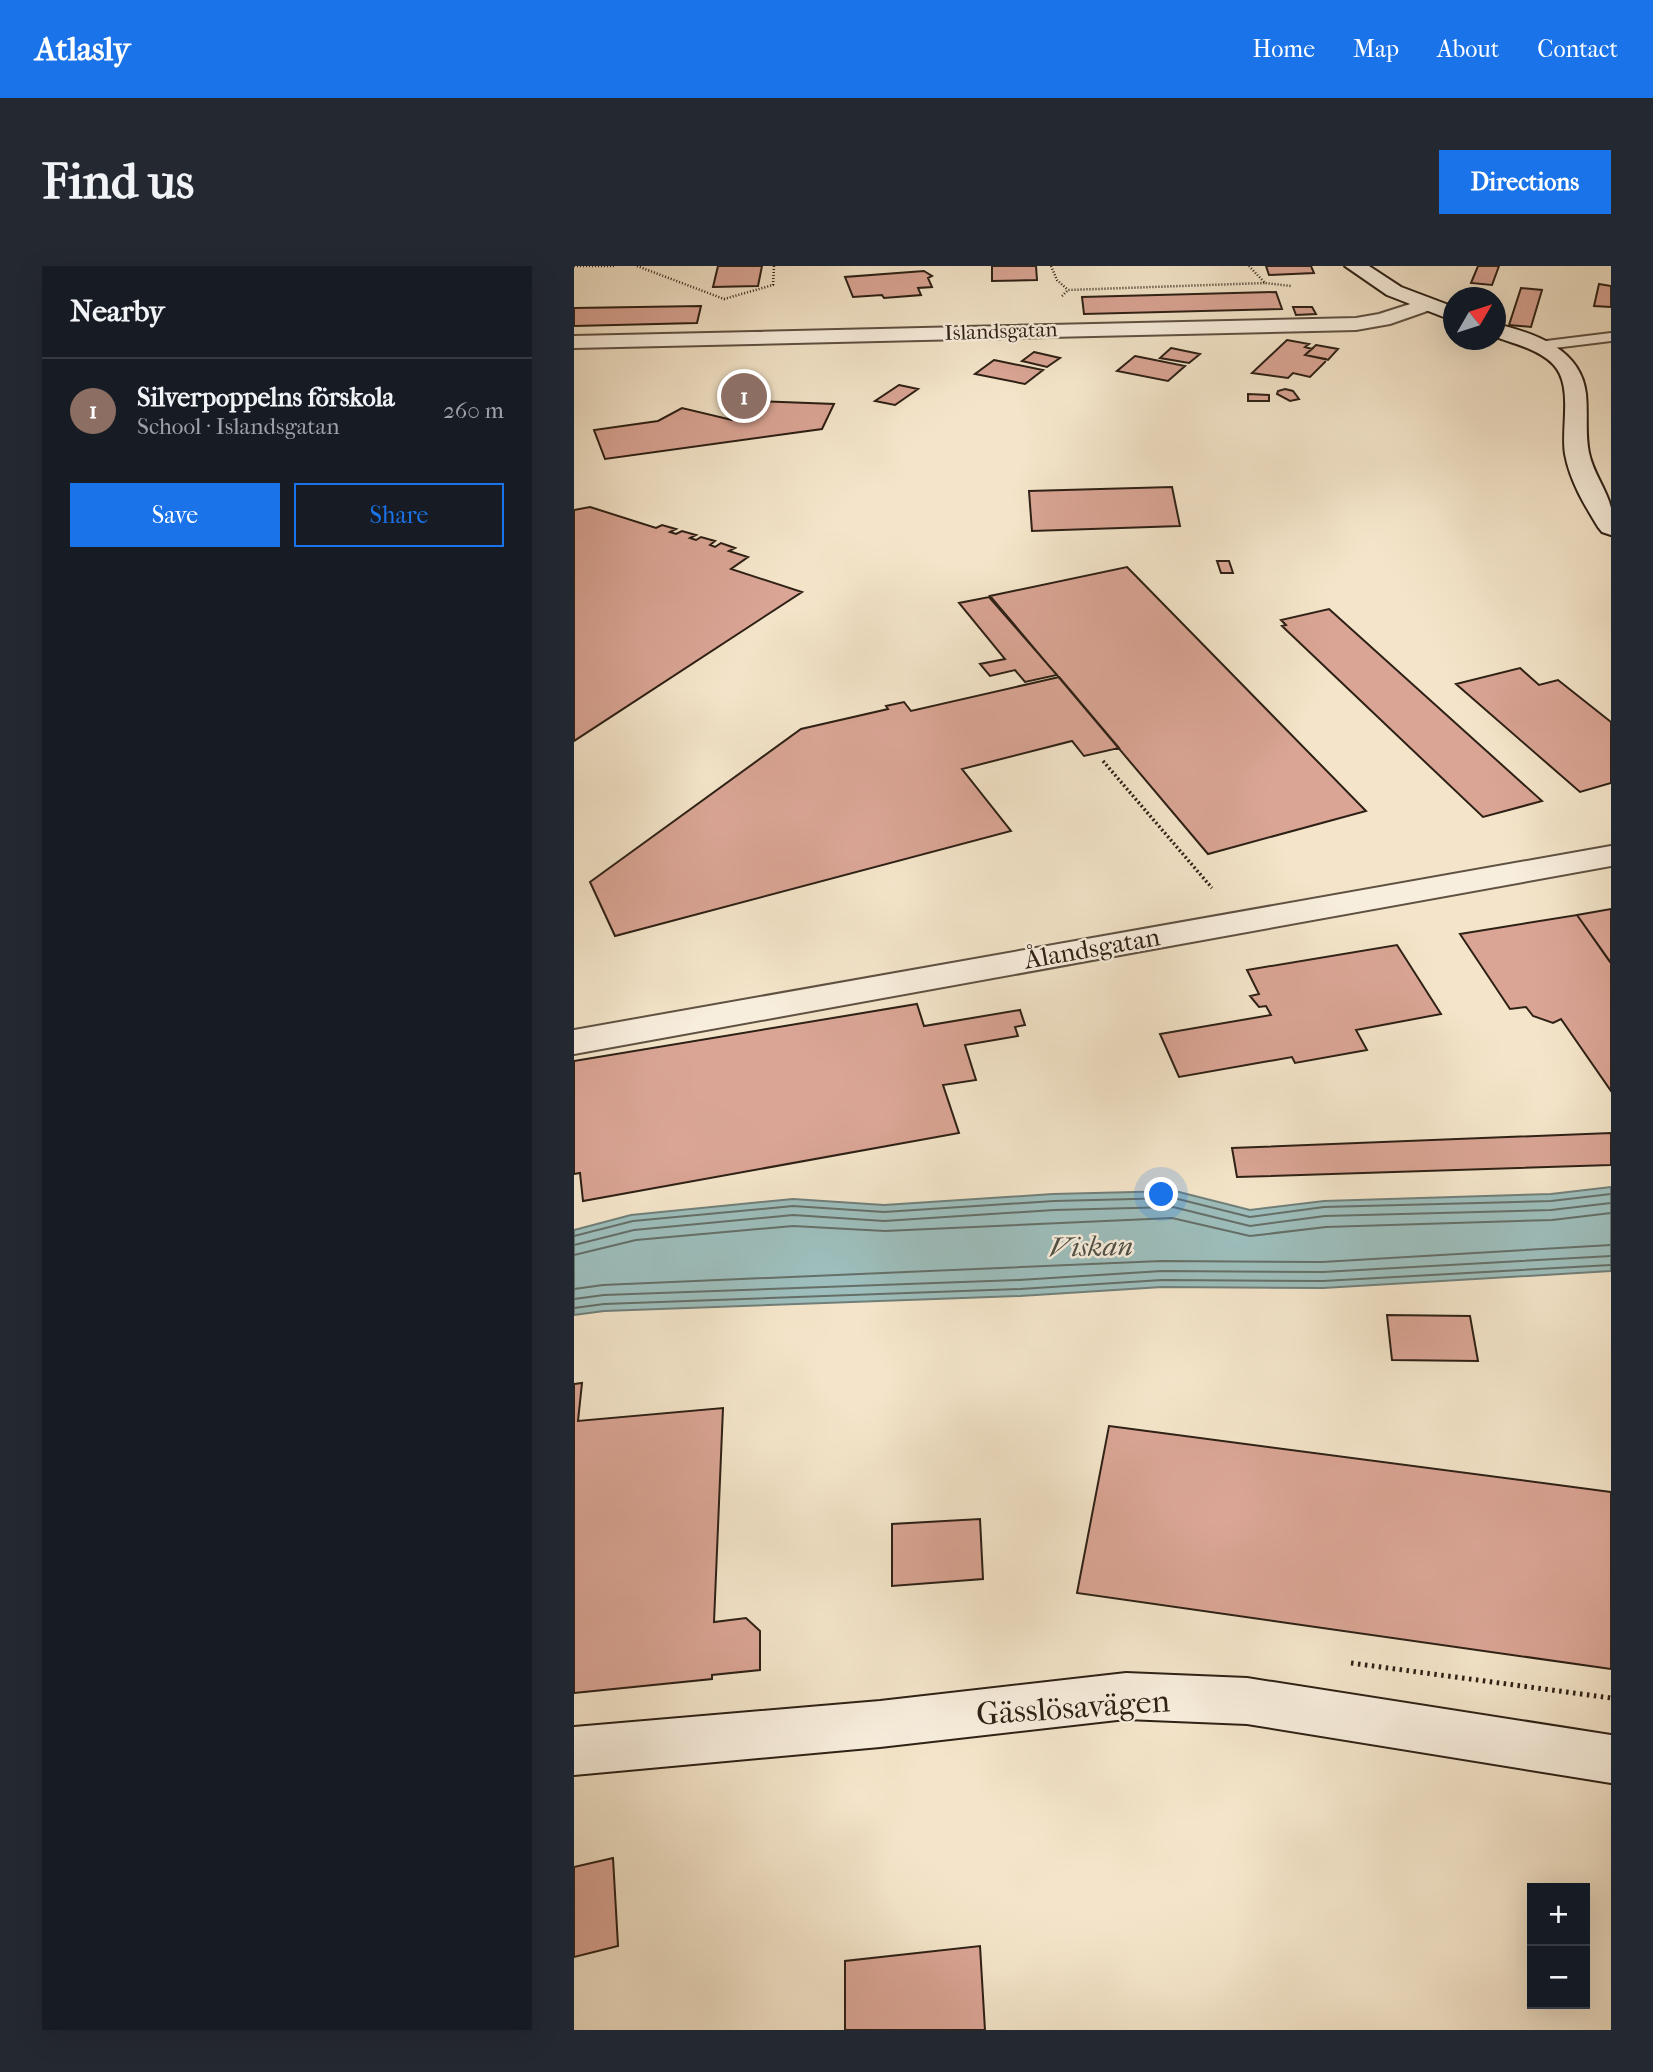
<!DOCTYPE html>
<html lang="en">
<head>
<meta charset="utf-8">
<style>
  body { margin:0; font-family:"IM FELL French Canon",serif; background:#242831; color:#f1f3f6 }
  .controls { position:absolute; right:21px; bottom:21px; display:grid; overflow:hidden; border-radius:0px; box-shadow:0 7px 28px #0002 }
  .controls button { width:63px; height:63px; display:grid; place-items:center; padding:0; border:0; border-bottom:2px solid #363941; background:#171b24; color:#f1f3f6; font:35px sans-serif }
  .compass { position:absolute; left:869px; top:21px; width:63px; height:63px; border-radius:50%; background:#171b24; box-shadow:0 7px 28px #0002; rotate:51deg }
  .you { position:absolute; left:588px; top:929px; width:24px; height:24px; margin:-18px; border:5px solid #fff; border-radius:50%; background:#1a73e8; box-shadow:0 0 0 10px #1a73e833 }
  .badge { display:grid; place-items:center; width:46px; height:46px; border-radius:50%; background:#1a73e8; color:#fff; font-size:23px; font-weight:700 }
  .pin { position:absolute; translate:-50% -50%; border:4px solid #fff; box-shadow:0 2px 7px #0006 }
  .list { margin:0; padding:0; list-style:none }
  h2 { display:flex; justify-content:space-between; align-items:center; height:91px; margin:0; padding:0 28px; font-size:30px }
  h2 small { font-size:23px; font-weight:400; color:#9ea1a6 }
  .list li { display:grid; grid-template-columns:46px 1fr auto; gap:21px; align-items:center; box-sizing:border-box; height:105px; padding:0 28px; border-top:2px solid #363941 }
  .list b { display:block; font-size:26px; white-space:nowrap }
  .list p { margin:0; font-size:23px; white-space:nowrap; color:#9ea1a6 }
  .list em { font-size:23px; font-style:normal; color:#9ea1a6 }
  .actions { display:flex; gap:14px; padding:21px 28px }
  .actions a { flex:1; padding:16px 0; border:2px solid #1a73e8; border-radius:0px; text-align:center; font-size:24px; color:#1a73e8 }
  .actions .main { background:#1a73e8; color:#fff }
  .map { position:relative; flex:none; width:1037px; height:1764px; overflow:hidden; border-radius:0px }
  header { display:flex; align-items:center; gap:42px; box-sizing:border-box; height:98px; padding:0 35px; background:#1a73e8; color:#fff }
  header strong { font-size:33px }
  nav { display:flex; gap:38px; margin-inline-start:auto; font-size:24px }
  .intro { display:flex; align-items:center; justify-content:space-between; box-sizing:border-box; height:168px; padding:0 42px }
  h1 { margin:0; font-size:49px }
  .button { padding:18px 32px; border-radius:0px; background:#1a73e8; color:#fff; font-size:24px; font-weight:700 }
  main { display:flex; gap:42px; padding:0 42px }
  aside { flex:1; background:#171b24; border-radius:0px; box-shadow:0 7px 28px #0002 }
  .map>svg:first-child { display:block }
  .water { fill:#9dbebc; stroke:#707f79; stroke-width:2 }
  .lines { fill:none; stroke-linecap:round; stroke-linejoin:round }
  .shore { stroke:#656f68; stroke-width:2 }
  .building { fill:#daa595; stroke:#2d2015; stroke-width:2 }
  .lane-casing { stroke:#5f5142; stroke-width:4 }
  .street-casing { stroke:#5f5142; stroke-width:4 }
  .secondary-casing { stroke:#2d2015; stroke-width:4 }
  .path-far2 { stroke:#2d2015; stroke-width:2.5; stroke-dasharray:1 2; stroke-linecap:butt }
  .path-far1 { stroke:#2d2015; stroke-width:3.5; stroke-dasharray:2 2.5; stroke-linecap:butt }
  .path { stroke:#2d2015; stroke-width:5; stroke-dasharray:2.5 4.5; stroke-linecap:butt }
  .lane { fill:#f8eedd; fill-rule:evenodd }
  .street { fill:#f8eedd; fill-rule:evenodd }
  .secondary { fill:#f8eedd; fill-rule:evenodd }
  .labels { text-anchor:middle; stroke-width:5; stroke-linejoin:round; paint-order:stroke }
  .far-street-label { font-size:21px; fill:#2d2015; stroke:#f8eedd }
  .street-label { font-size:26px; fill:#2d2015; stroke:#f8eedd }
  .water-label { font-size:28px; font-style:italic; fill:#4f4f47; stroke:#f8eedd }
  .near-street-label { font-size:32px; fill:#2d2015; stroke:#f8eedd }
</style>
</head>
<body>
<header>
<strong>Atlasly</strong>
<nav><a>Home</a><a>Map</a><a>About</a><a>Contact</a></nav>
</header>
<div class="intro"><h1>Find us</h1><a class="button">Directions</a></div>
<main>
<aside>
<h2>Nearby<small></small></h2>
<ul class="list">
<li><span class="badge" style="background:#8d6e63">1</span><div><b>Silverpoppelns förskola</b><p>School · Islandsgatan</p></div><em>260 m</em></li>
</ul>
<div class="actions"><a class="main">Save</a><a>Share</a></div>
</aside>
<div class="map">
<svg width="1037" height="1764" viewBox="0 0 1037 1764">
  <rect width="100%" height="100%" fill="#f4e5ca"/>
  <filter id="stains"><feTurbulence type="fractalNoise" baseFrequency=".00286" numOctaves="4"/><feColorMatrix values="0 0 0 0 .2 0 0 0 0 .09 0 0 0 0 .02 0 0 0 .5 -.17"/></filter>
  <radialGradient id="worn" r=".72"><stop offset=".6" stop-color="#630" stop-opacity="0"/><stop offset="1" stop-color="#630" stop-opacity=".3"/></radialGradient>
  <path class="water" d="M1037 921V1005L749 1022 588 1021 446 1030 30 1045 0 1049V964L57 949 219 933 310 939 479 928 601 925 676 944 750 935 977 928Z"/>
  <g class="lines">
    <path class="shore" d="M0 970 59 955 219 940 310 946 480 935 600 932 676 951 750 941 977 935 1037 928
      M0 979 60 964 219 949 310 955 480 944 599 941 676 960 751 950 977 944 1037 937
      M0 989 62 974 219 960 311 965 598 952 676 970 752 961 978 954 1037 947
      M0 1023 29 1019 587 995 748 996 1037 979
      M0 1033 30 1029 445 1014 588 1005 749 1006 1037 990
      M0 1042 30 1038 446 1023 588 1014 749 1015 1037 999"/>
  </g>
  <path class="building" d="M144 0H188L184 20 139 21Z
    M418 0H462L463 14 418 15Z
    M692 0H737L740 7 695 9Z
    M904 0H925L918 19 897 17Z
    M350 5 358 10 354 12 358 21 344 22 347 29 310 32 308 29 279 31 271 11Z
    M1025 18 1037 20V41L1020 40Z
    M947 22 968 24 957 61 935 59Z
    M702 26 708 43 510 48 508 31Z
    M127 40 123 57 0 60V42Z
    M719 41H738L742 48 722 49Z
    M713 74 735 78 731 81 738 83 731 89 752 93 751 96 736 111 719 107 714 112 678 107Z
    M742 79 764 83 754 94 731 89Z
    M597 82 626 88 615 97 586 92Z
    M460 86 486 92 473 101 448 95Z
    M561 90 611 100 594 115 543 105Z
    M420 94 469 104 451 118 401 108Z
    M325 119 344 123 321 139 301 135Z
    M711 123 719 125 725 133 716 135 703 128 704 125Z
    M674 128 695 129V135H674Z
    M179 135 260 138 248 163 31 193 20 164 84 155 108 142 158 154 172 146Z
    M598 221 606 260 458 265 455 225Z
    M16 241 82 262 88 259 102 263 96 266 102 268 108 265 122 269 116 272 122 274 127 271 141 275 136 279 141 281 147 277 161 282 155 285 174 291 157 303 228 326 0 475V244Z
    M643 295H655L659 307H647Z
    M553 301 792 545 634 588 416 330Z
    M415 331 483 409 451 416 441 404 416 410 406 398 431 393 385 337Z
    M755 343 968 535 909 551 708 360 712 359 707 354Z
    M946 402 965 419 984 414 1037 456V517L1006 526 882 418Z
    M485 411 545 482 510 490 498 475 388 503 437 565 41 670 16 616 227 463 314 443 312 440 330 436 337 445Z
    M1037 643V696H1036L1003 649Z
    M1003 649 1037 697V825L987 753 979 757 959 750 952 741 936 743 886 668Z
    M823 679 867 748 782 764 793 784 721 797 718 791 605 811 586 768 697 749 692 740 685 741 676 730 685 728 673 704Z
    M343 738 350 760 446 744 451 759 441 761 444 770 391 779 402 814 369 819 385 867 9 935 6 907 0 908V795Z
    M1037 867V899L663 911 658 882Z
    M813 1049 896 1050 904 1095 818 1094Z
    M8 1117 4 1155 149 1142 140 1356 172 1352 186 1365V1404L138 1409V1413L0 1427V1118Z
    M535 1160 1037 1226V1403L503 1327Z
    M406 1253 409 1313 318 1320V1258Z
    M39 1592 44 1680 0 1691V1601Z
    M406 1680 411 1764H271V1695Z"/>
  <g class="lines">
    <g class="lane-casing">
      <path id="lane" d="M1037 67V75L964 84 957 80 964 76Z"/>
    </g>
    <g class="street-casing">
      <path id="street" d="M852 33 859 35 862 39 859 43 816 58 782 64 0 82V70L782 52 805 48Z
        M1037 580V600L0 788V764Z"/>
    </g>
    <g class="secondary-casing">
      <path id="secondary" d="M771 0H795L827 21 880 41V55L813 29Z
        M922 58C961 67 1007 83 1012 128 1014 148 1011 168 1015 187 1019 207 1033 224 1037 242 1037 250 1037 260 1037 269L1028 266 1024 261C1010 238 996 215 991 188 987 163 998 125 983 103 971 85 941 78 922 71Z
        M552 1407 673 1412 1037 1469V1517L673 1458 552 1453 306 1481 0 1509V1461L306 1435Z"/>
    </g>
    <path class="path-far2" d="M0 0H42
      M63 0 150 33 199 19 200 0
      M477 0 483 14 494 24
      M675 0 691 17 717 20
      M488 30 494 24 691 17"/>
    <path class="path-far1" d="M529 495 638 622"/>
    <path class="path" d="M777 1397 1037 1432"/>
    <use href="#lane" class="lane"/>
    <use href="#street" class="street"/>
    <use href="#secondary" class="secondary"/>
  </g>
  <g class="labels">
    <g class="far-street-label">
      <text transform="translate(427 65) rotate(-2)" y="7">Islandsgatan</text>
    </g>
    <g class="street-label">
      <text transform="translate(518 682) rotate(-10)" y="9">Ålandsgatan</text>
    </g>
    <g class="water-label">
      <text transform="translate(517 980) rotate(-1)" y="10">Viskan</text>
    </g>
    <g class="near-street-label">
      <text transform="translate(499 1441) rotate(-4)" y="11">Gässlösavägen</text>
    </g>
  </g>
  <rect width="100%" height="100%" filter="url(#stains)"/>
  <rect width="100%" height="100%" fill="url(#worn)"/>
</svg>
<div class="controls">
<button>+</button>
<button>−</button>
</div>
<svg class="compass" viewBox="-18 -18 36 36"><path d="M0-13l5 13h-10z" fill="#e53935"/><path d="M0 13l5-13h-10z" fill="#9ea1a6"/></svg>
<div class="you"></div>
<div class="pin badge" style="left:170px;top:130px;background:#8d6e63">1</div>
</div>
</main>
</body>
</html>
